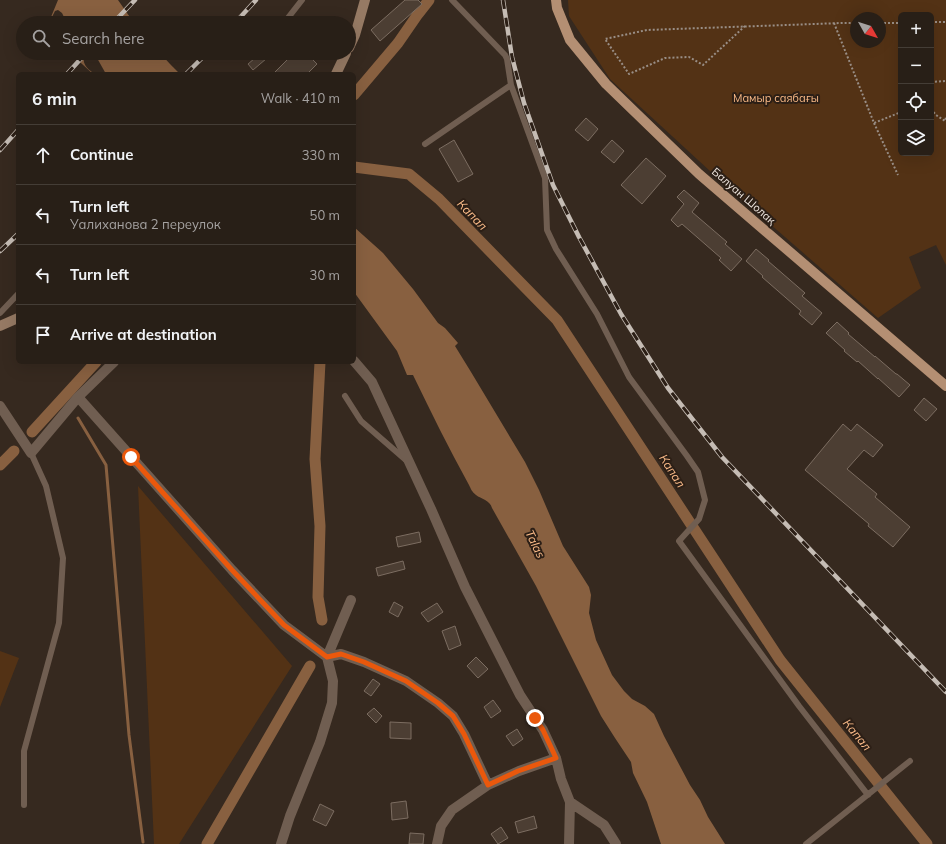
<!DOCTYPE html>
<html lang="en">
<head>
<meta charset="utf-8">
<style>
  body { margin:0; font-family:Mulish,sans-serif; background:#342c24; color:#f1f3f6 }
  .controls { position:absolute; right:12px; top:12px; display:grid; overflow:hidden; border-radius:6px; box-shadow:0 4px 16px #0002 }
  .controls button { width:36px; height:36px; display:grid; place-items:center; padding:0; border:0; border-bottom:1px solid #443d36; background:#281f17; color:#f1f3f6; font:20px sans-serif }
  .compass { position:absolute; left:850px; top:12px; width:36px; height:36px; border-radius:50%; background:#281f17; box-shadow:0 4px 16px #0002; rotate:129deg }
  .stop { position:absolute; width:12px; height:12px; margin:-9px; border:3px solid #ea580c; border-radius:50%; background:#fff }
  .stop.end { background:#ea580c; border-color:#fff; box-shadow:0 1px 4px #0008 }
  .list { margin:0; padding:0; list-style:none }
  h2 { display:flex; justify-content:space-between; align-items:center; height:52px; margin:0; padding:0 16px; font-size:17px }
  h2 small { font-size:13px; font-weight:400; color:#a5a2a1 }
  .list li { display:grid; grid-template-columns:26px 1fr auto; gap:12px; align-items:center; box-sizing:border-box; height:60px; padding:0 16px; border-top:1px solid #443d36 }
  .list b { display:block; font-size:15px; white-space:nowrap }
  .list p { margin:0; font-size:13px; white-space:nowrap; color:#a5a2a1 }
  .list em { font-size:13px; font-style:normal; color:#a5a2a1 }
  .icon { flex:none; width:22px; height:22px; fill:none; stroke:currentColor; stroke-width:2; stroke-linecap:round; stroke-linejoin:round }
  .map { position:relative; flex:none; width:946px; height:844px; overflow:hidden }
  .search { position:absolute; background:#281f17; box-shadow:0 4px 16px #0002; left:16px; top:16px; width:340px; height:44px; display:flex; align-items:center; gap:10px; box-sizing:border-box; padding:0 14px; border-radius:22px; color:#a5a2a1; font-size:15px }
  .panel { position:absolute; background:#281f17; box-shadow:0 4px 16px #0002; left:16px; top:72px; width:340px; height:292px; border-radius:6px }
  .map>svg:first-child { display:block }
  .green { fill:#533215; fill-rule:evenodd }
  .water { fill:#886040 }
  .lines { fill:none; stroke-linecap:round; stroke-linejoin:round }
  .stream { stroke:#886040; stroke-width:3 }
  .canal { stroke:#886040; stroke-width:11 }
  .building { fill:#4c3e33; stroke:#7c6d61 }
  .path { stroke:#998e86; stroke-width:2; stroke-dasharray:2 2; stroke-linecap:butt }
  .service { stroke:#705e51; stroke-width:6 }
  .minor { stroke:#705e51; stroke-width:10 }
  .secondary { stroke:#967a64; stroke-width:10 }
  .primary { stroke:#b48f73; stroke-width:10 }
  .rail-casing { stroke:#c5bcb4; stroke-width:4.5 }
  .rail { stroke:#2c1f16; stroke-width:3; stroke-dasharray:9; stroke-linecap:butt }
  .route { stroke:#ea580c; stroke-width:5 }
  .labels { text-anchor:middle; stroke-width:4; stroke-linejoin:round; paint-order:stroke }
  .park-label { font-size:11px; fill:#faba87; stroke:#2c1f16 }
  .street-label { font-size:11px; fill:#f1e8e1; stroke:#2c1f16 }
  .water-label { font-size:12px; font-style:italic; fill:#fdbd8a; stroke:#2c1f16 }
</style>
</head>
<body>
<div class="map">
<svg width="946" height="844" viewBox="0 0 946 844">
  <rect width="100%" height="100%" fill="#36291f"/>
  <path class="green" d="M568 0H946V265L936 245 909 257 921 288 878 318 723 183 610 79 569 16ZM901 15H931V153H901ZM856 18H880V42H856Z
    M138 486 292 666 179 844H154Z
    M0 651 19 658 0 707Z"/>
  <path class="water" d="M58 0H118L134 23H67L62 13 58 10 55 11 52 17 53 23H52L51 17Z
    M70 53 75 55 76 53H86C80 62 87 69 95 74H93Z
    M91 53H160L170 64 180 74H106L97 58Z
    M354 227 383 253 413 289 438 323 445 328 458 343 455 346 471 372 525 462 539 490 563 546 589 587 591 595 589 613 596 640 612 675 624 691 632 699 645 706 654 714 664 736 690 785 700 800 708 817 725 844H661L647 802 633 773 631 762 615 738 601 716 536 586 492 508C490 500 481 499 476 495 472 492 471 489 469 485 449 449 431 412 413 375H407L397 351 354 292Z"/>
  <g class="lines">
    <path class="stream" d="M78 418 106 465 129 735 143 842"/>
    <path class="canal" d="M354 95 398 43 418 14 429 0
      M354 167 409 174 439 199 557 320 780 660 927 844
      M320 362 315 459 320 526 318 597 322 620
      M32 432 96 362
      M0 465 14 451
      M207 844 310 666"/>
  </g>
  <path class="building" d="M405 0H418L422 4 380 41 371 30Z
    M261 53H273L253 70 248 64Z
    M294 53H306L317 64 307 74H273Z
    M586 118 598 129 588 141 575 130Z
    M454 140 473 174 458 182 439 149Z
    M612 140 624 151 614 163 601 152Z
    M646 158 666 176 642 204 621 185Z
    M684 190 699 203 692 212 727 242 725 244 742 259 731 271 719 260 721 258 682 224 678 227 671 220 684 204 677 197Z
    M756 249 769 260 768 261 805 293 802 296 822 313 812 325 799 314 801 311 762 277 763 276 746 261Z
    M837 322 849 333 848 334 875 357V356L896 374H897L910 385 899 397 878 378V379L858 361 857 362 844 351 845 350 826 333Z
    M924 398 937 409 926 421 914 410Z
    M843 424 851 431 857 424 883 445 873 457 864 450 847 469 877 494 875 497 910 527 893 547 868 526 869 524 805 470Z
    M419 532 421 542 398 547 396 537Z
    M403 561 405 569 378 576 376 568Z
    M394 602 403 607 398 617 389 612Z
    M437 603 443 612 428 622 421 613Z
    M455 626 461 645 449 650 442 631Z
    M476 657 488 669 478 678 467 666Z
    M373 679 380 684 371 696 364 691Z
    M493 700 501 711 491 718 484 707Z
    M374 708 382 716 376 723 367 714Z
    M390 722 411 723V739L390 738Z
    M517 729 523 739 513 746 506 736Z
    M406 801 408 818 392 820 391 803Z
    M320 804 334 811 326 826 313 820Z
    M534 816 537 828 518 833 515 822Z
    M501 827 508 838 498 844 491 834Z
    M410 833 424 834 423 844H409Z"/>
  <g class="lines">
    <path class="path" d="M931 22H946
      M834 23 874 123 901 112
      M880 23H901
      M745 26 703 65 689 57 665 58 629 74 605 39 647 30 842 23H856
      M931 82 946 81
      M931 109 936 115 945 121 946 117
      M874 123 898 175"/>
    <path class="service" d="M452 0 505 55 507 59 511 85
      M284 23 302 0
      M425 144 511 85 545 178 547 230 556 249 597 314 629 377 687 456 698 472 705 500 699 519 679 541 799 706 868 795
      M0 313 18 294
      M345 396 361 421 407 461
      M24 805V751L59 623 63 558 46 486 31 453
      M806 844 910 761"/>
    <path class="minor" d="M354 361 372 382 431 509 465 587 520 695 543 730 556 758 561 779 570 802 569 844
      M78 397 114 362
      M0 406 31 453 78 397 232 570 284 625 327 657 341 654 364 662 406 681 438 703 453 716 464 734 488 785
      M570 802 604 825 616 844
      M281 844 290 816 320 742 332 703 333 681 327 657 351 600
      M437 844 441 826 452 810 488 785 519 771 556 758"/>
    <path class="secondary" d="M349 48 355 35 365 0
      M336 74 346 53
      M0 326 18 318"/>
    <path class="primary" d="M556 0 557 8 570 40 606 84 699 174 946 386"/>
    <g class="rail-casing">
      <path id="rail" d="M503 0 512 57 524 103 553 185 579 237 621 314 668 388 722 457 946 692
        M113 23 135 0
        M235 23 256 0
        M67 74 86 53
        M186 74 207 53
        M0 150 18 130
        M0 251 18 234"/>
    </g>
    <use href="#rail" class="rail"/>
  </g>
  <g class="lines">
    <path class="route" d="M131 457 232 570 284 625 327 657 341 654 364 662 406 681 438 703 453 716 464 734 488 785 518 771 556 758 543 730 535 718"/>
  </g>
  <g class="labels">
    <g class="park-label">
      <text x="776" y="102">Мамыр саябағы</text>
    </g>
    <g class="street-label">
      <text transform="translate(744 196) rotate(41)" y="4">Балуан Шолақ</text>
    </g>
    <g class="water-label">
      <text transform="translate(472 215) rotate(46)" y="4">Капал</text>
      <text transform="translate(672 471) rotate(57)" y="4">Капал</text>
      <text transform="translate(535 544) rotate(64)" y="4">Talas</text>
      <text transform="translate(857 735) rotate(51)" y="4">Капал</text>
    </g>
  </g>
</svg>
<div class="controls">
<button>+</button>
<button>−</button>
<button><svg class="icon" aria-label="locate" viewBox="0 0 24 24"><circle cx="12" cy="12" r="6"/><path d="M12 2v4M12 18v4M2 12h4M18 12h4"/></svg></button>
<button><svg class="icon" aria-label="layers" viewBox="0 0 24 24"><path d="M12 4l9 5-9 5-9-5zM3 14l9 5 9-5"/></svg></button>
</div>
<svg class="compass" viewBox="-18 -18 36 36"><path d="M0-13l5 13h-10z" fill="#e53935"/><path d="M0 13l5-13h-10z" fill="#a5a2a1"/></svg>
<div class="stop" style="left:131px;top:457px"></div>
<div class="stop end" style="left:535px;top:718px"></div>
<div class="search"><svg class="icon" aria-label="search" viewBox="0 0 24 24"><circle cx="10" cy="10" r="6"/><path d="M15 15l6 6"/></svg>Search here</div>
<section class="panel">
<h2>6 min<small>Walk · 410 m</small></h2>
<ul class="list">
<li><svg class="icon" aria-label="ahead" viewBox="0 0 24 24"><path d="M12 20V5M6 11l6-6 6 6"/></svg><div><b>Continue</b></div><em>330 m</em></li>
<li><svg class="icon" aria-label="left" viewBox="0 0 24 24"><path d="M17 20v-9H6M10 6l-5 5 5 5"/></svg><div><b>Turn left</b><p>Уалиханова 2 переулок</p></div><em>50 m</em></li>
<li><svg class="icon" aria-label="left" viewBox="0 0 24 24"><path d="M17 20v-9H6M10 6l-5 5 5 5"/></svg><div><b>Turn left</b></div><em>30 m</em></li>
<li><svg class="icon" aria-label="arrive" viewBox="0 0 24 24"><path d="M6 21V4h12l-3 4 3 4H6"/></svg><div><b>Arrive at destination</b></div></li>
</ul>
</section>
</div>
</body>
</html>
